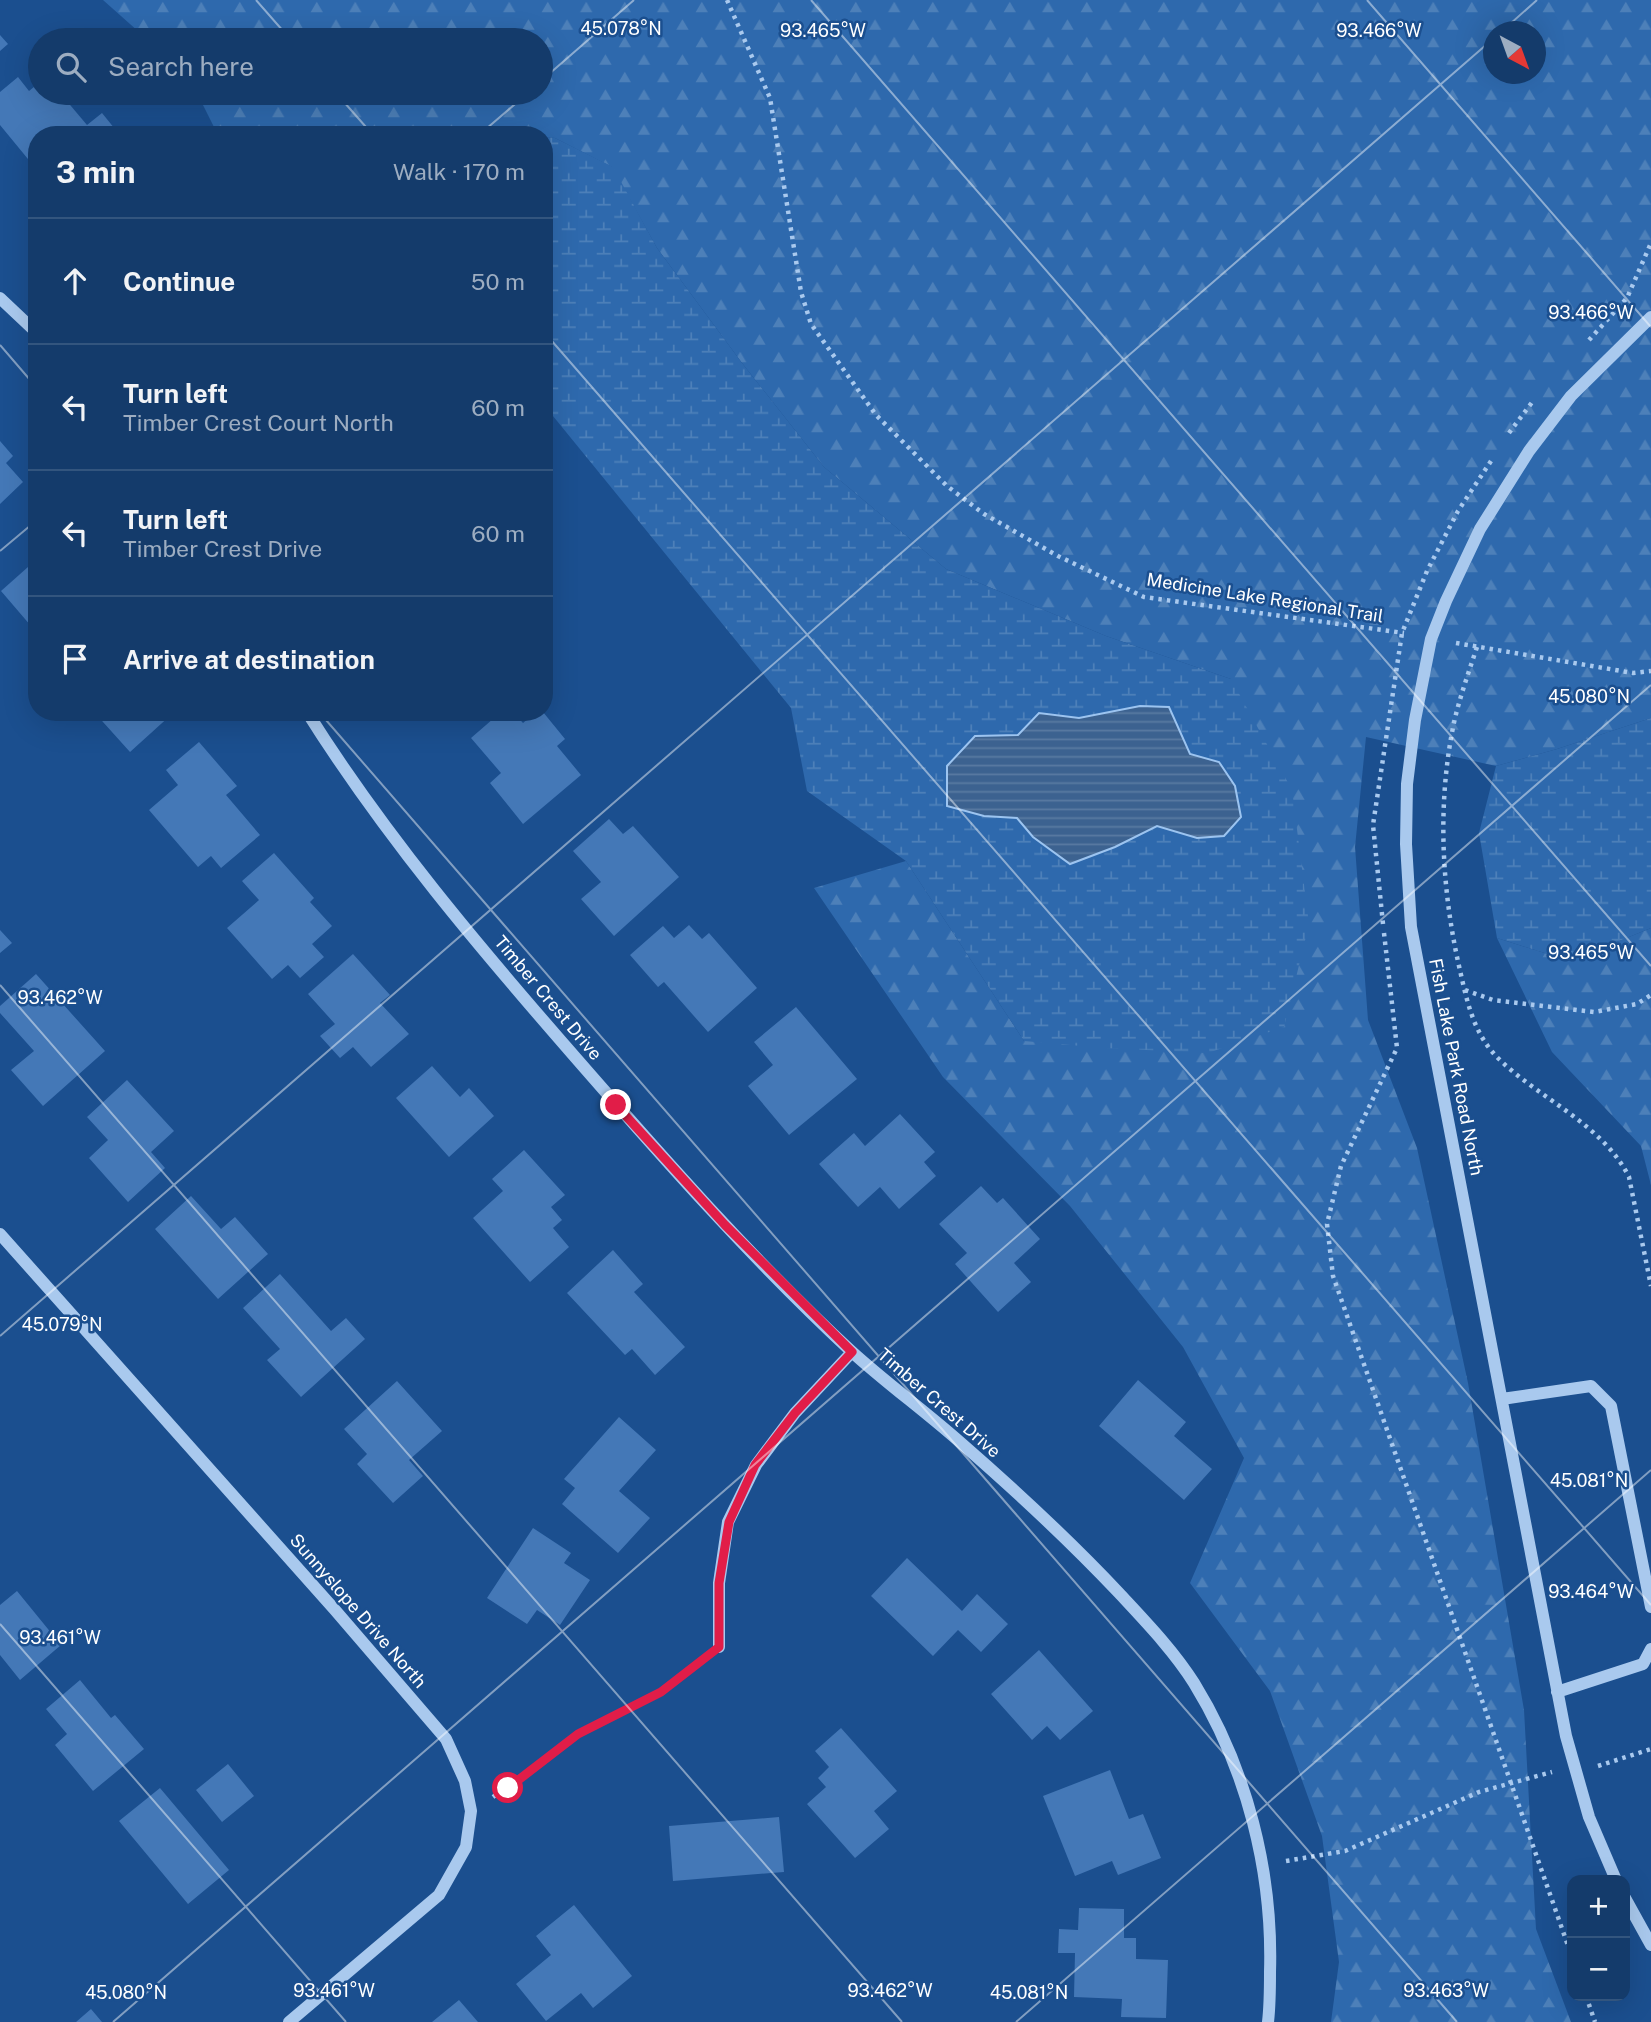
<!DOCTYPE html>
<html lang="en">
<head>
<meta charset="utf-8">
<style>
  body { margin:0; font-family:"Public Sans",sans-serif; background:#1d4271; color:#f1f3f6 }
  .controls { position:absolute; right:21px; bottom:21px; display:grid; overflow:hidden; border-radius:14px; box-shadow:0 7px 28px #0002 }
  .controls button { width:63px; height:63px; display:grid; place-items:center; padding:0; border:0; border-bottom:2px solid #33557e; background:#143b6b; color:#f1f3f6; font:35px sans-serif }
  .compass { position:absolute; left:1483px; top:21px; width:63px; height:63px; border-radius:50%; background:#143b6b; box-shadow:0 7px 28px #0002; rotate:139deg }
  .stop { position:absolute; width:21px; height:21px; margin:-16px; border:5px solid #e11d48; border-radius:50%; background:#fff }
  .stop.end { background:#e11d48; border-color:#fff; box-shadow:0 2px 7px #0008 }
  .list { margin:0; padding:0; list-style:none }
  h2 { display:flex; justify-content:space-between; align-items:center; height:91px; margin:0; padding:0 28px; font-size:30px }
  h2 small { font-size:23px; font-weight:400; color:#9dadc1 }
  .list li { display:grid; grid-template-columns:46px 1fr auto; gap:21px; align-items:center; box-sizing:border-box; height:126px; padding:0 28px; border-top:2px solid #33557e }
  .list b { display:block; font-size:26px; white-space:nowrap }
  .list p { margin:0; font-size:23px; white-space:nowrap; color:#9dadc1 }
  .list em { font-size:23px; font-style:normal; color:#9dadc1 }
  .icon { flex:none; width:38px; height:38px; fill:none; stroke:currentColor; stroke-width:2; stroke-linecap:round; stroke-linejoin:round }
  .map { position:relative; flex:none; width:1651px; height:2022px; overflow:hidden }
  .search { position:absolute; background:#143b6b; box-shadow:0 7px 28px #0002; left:28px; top:28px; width:525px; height:77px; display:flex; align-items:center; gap:18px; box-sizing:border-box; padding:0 24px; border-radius:38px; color:#9dadc1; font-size:26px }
  .panel { position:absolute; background:#143b6b; box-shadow:0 7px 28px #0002; left:28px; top:126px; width:525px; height:595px; border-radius:28px }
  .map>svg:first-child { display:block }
  .forest { fill:url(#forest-firs); fill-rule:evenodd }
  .wetland { fill:url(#wetland-marsh) }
  .water { fill:url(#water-rules); stroke:#9cc4f0; stroke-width:2 }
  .building { fill:#4478b7 }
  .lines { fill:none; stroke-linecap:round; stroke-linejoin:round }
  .path { stroke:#a9c9ee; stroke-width:4.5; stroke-dasharray:3.5 5; stroke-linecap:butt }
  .minor { stroke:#a9c9ee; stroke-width:12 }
  .route { stroke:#e11d48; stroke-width:9 }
  .ticks { fill:none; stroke:#fff; stroke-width:2; stroke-opacity:0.45 }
  .labels { text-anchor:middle; stroke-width:5; stroke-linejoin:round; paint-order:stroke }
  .street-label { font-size:18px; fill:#fff; stroke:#1b4f8f }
  .ticks-label { font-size:18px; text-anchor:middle; fill:#fff; stroke:#1b4f8f; stroke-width:5; stroke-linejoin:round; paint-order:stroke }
</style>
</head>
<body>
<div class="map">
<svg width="1651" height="2022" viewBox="0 0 1651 2022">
  <defs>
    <pattern id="forest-firs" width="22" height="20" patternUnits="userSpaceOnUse" patternTransform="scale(1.75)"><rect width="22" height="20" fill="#2e69ad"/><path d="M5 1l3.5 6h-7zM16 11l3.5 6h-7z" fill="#4d80b9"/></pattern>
    <pattern id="wetland-marsh" width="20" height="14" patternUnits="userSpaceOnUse" patternTransform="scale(1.75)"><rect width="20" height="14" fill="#2e69ad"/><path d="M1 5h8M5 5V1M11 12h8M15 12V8" fill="none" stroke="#4d80b9"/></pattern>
    <pattern id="water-rules" width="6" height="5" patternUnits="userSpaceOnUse" patternTransform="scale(1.75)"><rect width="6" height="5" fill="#3c6290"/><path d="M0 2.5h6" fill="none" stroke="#597aa1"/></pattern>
  </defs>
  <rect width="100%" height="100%" fill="#1b4f8f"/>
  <path class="forest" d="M103 0H1651V718L1557 749 1496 766 1366 737 1355 847 1368 1020 1417 1148 1468 1383 1524 1710 1536 1929 1571 2022H1331L1339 1962 1322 1836 1270 1691 1190 1583 1244 1458 1183 1347 1070 1206 943 1077 814 888 906 861 1024 1041 1231 679 1106 636 946 569 824 467 742 363 657 248 612 167 555 138 544 137V135L476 131 473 135H218L197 93H541V40H148ZM1494 32H1536V74H1494Z
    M1651 928V1185L1641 1146 1552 1052 1497 938 1570 961Z"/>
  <path class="wetland" d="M544 137 555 138 613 167 657 248 742 363 824 467 946 569 1106 636 1231 679 1292 790 1309 924 1284 1027 1208 1053 1105 1048 1024 1041 906 861 807 791 791 708 544 405Z
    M1651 718V928L1570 961 1497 938 1479 833 1496 766 1557 749Z"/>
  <path class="water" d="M1140 706 1169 707 1190 754 1219 762 1235 786 1241 817 1224 836 1197 838 1157 826 1115 847 1070 864 1033 837 1017 818 984 816 947 806V766L975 736 1018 735 1039 713 1079 718Z"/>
  <path class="building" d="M0 35 8 44 0 51Z
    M18 77 29 91 40 82V93H60L87 125 102 113 119 134 37 135V170L0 125V92Z
    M0 441 13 456 6 463 23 482 0 504Z
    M37 559V633L1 591Z
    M94 712H170L172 714 130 752Z
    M501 712H513L523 723 536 712H543L565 739 557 746 581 775 523 824 490 783 501 773 471 738Z
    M199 742 237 786 226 795 260 835 221 868 211 856 198 867 149 810 178 785 166 770Z
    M609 819 623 834 633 826 679 877 614 936 581 899 601 882 573 851Z
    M274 853 314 898 310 902 332 926 312 944 324 957 300 978 288 965 272 979 227 928 259 900 242 881Z
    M689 925 702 939 709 933 757 988 708 1032 664 982 658 987 630 955 663 926 674 938Z
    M0 930 12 943 0 953Z
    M353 954 390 995 380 1003 409 1034 371 1067 353 1047 340 1058 320 1036 335 1024 308 994Z
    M36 974 105 1051 43 1106 11 1070 34 1051 0 1013V1006Z
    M796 1007 857 1079 789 1135 748 1086 773 1065 754 1042Z
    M432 1066 460 1097 469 1088 494 1116 449 1157 396 1098Z
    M127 1080 174 1131 151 1152 165 1168 128 1202 89 1158 108 1140 87 1117Z
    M900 1114 935 1152 924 1162 936 1176 899 1209 880 1187 858 1207 819 1164 854 1133 865 1146Z
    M524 1150 565 1195 551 1207 562 1220 553 1228 569 1247 530 1282 473 1218 503 1191 492 1179Z
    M981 1186 997 1203 1003 1198 1040 1239 1014 1263 1031 1282 998 1312 955 1264 967 1253 939 1224Z
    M191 1196 221 1229 235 1217 268 1254 218 1299 155 1229Z
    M613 1250 643 1284 634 1292 685 1347 655 1375 632 1349 625 1355 567 1293Z
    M280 1274 331 1331 346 1318 365 1339 301 1397 267 1360 280 1349 243 1308Z
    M1138 1380 1186 1422 1174 1436 1212 1469 1184 1500 1099 1426Z
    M397 1381 442 1431 409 1460 423 1476 393 1503 357 1464 367 1454 344 1429Z
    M619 1417 656 1450 619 1491 650 1518 618 1553 562 1504 575 1488 564 1479Z
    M533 1528 571 1553 564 1563 590 1580 560 1625 537 1610 527 1624 487 1598Z
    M907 1558 962 1611 977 1594 1008 1624 981 1652 958 1630 933 1656 871 1596Z
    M17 1591 61 1645 20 1680 0 1655V1605Z
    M1039 1650 1093 1711 1060 1740 1047 1726 1032 1740 991 1694Z
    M80 1680 111 1718 115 1715 144 1749 93 1791 55 1745 67 1734 46 1709Z
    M841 1728 897 1791 874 1811 889 1829 855 1858 807 1804 826 1787 818 1778 829 1767 815 1751Z
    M228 1764 254 1796 222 1822 196 1790Z
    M1110 1770 1129 1819 1143 1814 1161 1858 1118 1875 1112 1861 1075 1876 1043 1796Z
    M160 1788 229 1870 188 1904 119 1821Z
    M779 1817 784 1872 673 1881 669 1826Z
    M574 1905 632 1976 593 2008 581 1993 546 2021 516 1984 551 1955 536 1936Z
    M1079 1908 1124 1909V1938H1136V1959L1168 1960 1166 2018 1121 2017 1122 1999 1074 1997 1075 1953H1058L1059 1929 1078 1930Z
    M459 2000 478 2022H432Z
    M91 2009 102 2022H76Z"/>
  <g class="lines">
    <path class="path" d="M727 0 770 98 801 292 811 324 876 415 947 486 984 514 1058 556 1144 597 1404 633
      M1589 340 1627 298 1651 243
      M1509 433 1533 401
      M1456 643 1633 673 1651 671
      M1477 647C1469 671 1461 694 1455 718 1437 799 1441 886 1459 966 1467 1001 1473 1035 1501 1061 1542 1100 1603 1125 1629 1177L1651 1286
      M1383 924 1373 825 1402 633 1427 571 1458 511 1491 461
      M1384 933 1397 1048 1341 1166 1327 1224 1333 1276 1572 1957
      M1465 990 1493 1000 1594 1012 1637 1004 1651 995
      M1598 1766 1651 1749
      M493 1797 578 1734 661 1692 701 1661
      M1286 1861 1345 1851 1479 1792 1552 1772
      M1586 1996 1595 2022"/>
    <path class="minor" d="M0 298 37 333
      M307 712C385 836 479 947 575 1057 663 1158 753 1260 851 1351 886 1383 925 1411 961 1443 1015 1490 1069 1540 1119 1593 1145 1621 1174 1651 1194 1683 1247 1769 1273 1872 1270 1972 1270 1988 1270 2005 1268 2022
      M0 1234 335 1610 446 1739 465 1781 471 1811 466 1847 439 1895 289 2022
      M1502 1399 1591 1386 1611 1406 1651 1607
      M719 1647V1583L728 1522 756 1465 795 1413 852 1352
      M1557 1692 1643 1664 1651 1649
      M1616 1880 1589 1817 1566 1736 1411 927 1406 844 1407 784 1415 720 1431 639 1446 601 1480 529 1529 451 1571 396 1651 317
      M1625 1898 1651 1945"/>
  </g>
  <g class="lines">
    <path class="route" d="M508 1788 578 1734 661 1692 719 1647V1583L729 1522 755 1465 795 1413 852 1352 725 1225 616 1105"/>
  </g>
  <path class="ticks" d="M256 0 291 40M811 0 1651 966M1367 0 1651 327M1501 32 1537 0M541 81 634 0M336 93 373 135M479 135 528 93M544 332 1651 1605M0 345 37 388M0 551 37 520M319 712 1457 2022M0 985 902 2022M0 1336 1494 38M0 1624 346 2022M113 2022 1651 685M1016 2022 1651 1470"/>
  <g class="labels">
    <g class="street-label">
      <text transform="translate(1265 598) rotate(9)" y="6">Medicine Lake Regional Trail</text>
      <text transform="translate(548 998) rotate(50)" y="6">Timber Crest Drive</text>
      <text transform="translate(1456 1067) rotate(79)" y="6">Fish Lake Park Road North</text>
      <text transform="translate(939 1403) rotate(41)" y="6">Timber Crest Drive</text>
      <text transform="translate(358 1611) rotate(49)" y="6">Sunnyslope Drive North</text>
    </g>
  </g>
  <g class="ticks-label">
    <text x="621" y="35">45.078°N</text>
    <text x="823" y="37">93.465°W</text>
    <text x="1379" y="37">93.466°W</text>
    <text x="1591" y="319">93.466°W</text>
    <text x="1589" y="703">45.080°N</text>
    <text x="1591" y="959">93.465°W</text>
    <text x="60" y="1004">93.462°W</text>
    <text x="62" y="1331">45.079°N</text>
    <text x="1589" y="1487">45.081°N</text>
    <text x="1591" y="1598">93.464°W</text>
    <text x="60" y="1644">93.461°W</text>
    <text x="334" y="1997">93.461°W</text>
    <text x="890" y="1997">93.462°W</text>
    <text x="1446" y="1997">93.463°W</text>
    <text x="126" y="1999">45.080°N</text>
    <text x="1029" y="1999">45.081°N</text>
  </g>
</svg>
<div class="controls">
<button>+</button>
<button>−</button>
</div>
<svg class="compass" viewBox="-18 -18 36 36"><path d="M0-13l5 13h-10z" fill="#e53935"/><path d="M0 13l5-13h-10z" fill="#9dadc1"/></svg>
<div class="stop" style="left:508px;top:1788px"></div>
<div class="stop end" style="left:616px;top:1105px"></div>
<div class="search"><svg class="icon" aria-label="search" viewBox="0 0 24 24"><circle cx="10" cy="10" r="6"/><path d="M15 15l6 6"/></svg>Search here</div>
<section class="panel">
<h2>3 min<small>Walk · 170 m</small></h2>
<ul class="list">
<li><svg class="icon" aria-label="ahead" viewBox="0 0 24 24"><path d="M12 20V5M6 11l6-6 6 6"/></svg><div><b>Continue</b></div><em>50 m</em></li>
<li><svg class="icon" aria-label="left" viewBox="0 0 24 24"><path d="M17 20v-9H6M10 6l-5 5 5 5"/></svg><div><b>Turn left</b><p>Timber Crest Court North</p></div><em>60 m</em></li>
<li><svg class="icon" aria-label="left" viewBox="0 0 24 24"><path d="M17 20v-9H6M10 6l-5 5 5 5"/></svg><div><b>Turn left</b><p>Timber Crest Drive</p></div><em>60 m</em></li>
<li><svg class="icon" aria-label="arrive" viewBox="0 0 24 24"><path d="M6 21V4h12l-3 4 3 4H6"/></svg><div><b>Arrive at destination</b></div></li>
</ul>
</section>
</div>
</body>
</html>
